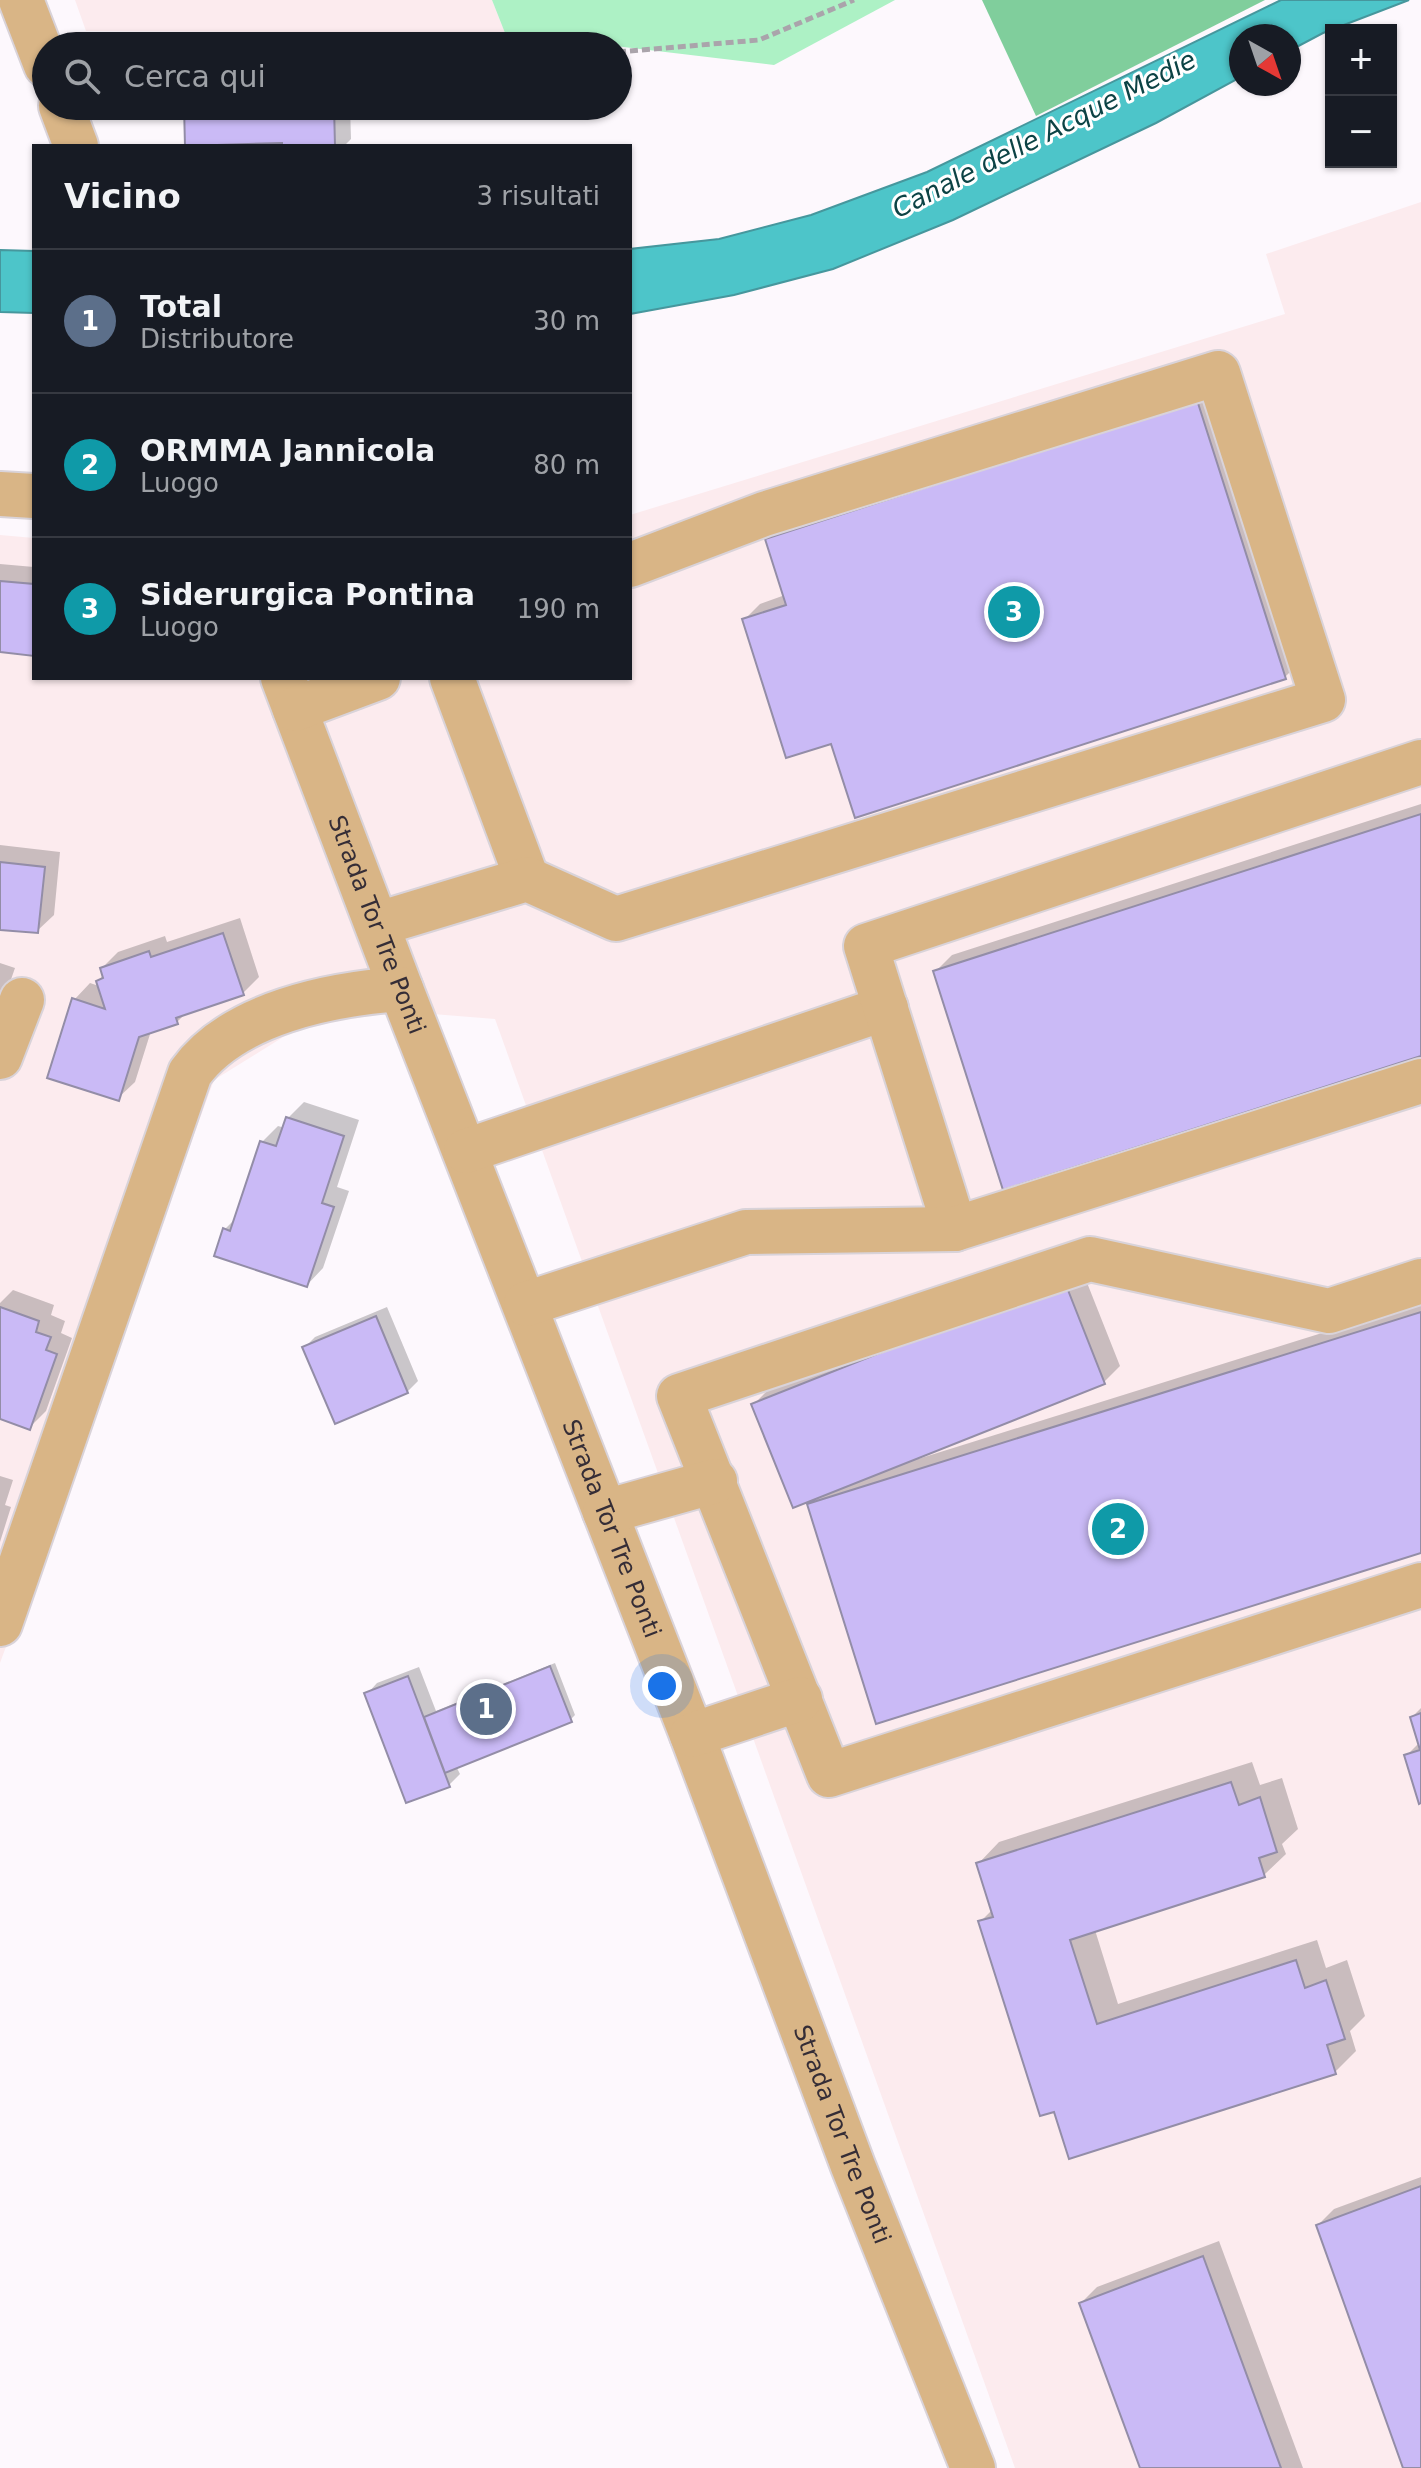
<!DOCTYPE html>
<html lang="it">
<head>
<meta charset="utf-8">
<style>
  body { margin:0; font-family:"DejaVu Sans",sans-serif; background:#20242c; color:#f1f3f6 }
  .controls { position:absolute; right:24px; top:24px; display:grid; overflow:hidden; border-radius:0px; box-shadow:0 2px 6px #0004 }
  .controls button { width:72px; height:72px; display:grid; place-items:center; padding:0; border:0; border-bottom:2px solid #363941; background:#171b24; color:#f1f3f6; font:40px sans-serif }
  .compass { position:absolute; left:1229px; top:24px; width:72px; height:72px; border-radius:50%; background:#171b24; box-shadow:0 2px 6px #0004; rotate:140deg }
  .you { position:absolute; left:662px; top:1686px; width:28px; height:28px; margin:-20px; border:6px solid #fff; border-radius:50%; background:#1a73e8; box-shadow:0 0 0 12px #1a73e833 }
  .badge { display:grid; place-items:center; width:52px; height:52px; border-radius:50%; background:#0b8043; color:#fff; font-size:26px; font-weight:700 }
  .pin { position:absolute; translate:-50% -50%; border:4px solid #fff; box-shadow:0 2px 8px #0006 }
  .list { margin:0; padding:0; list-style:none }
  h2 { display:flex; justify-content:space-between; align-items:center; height:104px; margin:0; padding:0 32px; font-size:34px }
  h2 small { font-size:26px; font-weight:400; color:#9ea1a6 }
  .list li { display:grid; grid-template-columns:52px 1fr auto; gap:24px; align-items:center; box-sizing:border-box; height:144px; padding:0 32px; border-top:2px solid #363941 }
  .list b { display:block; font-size:30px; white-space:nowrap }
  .list p { margin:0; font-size:26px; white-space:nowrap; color:#9ea1a6 }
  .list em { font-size:26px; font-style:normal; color:#9ea1a6 }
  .icon { flex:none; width:44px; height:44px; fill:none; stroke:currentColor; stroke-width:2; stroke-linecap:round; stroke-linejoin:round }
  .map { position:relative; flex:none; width:1421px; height:2468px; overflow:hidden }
  .search { position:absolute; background:#171b24; box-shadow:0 2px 6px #0004; left:32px; top:32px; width:600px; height:88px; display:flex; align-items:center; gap:20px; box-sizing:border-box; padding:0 28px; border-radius:44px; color:#9ea1a6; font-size:30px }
  .panel { position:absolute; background:#171b24; box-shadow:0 2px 6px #0004; left:32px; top:144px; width:600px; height:536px; border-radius:0px }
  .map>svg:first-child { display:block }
  .industrial { fill:#fcebee }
  .green { fill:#adf1c5 }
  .forest { fill:#80ce9c }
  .water { fill:#4dc5c9; stroke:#46979d; stroke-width:2 }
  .shadow { fill:#0003 }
  .building { fill:#cabaf6; stroke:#938da7; stroke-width:2 }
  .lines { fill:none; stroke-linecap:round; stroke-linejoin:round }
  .minor-casing { stroke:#d9d3d9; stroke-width:48 }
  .path { stroke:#aaa4ab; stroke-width:5; stroke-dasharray:8 4; stroke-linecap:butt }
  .minor { stroke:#d9b586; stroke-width:44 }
  .labels { text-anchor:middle; stroke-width:6; stroke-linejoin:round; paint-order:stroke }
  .street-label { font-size:24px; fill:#352d36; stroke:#fff }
  .water-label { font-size:26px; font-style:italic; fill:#0c4345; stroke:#fff }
</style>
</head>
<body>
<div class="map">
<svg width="1421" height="2468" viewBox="0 0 1421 2468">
  <rect width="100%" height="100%" fill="#fdf8fd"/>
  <path class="industrial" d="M75 0H492L505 33 86 31Z
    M1421 202V2468H1015L495 1019 333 1006 214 1080 0 1663V535L34 538V678H630V515L1285 314 1266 254Z"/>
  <path class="green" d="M492 0H895L774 65 505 33Z"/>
  <path class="forest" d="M982 0H1265L1036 116Z"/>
  <path class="water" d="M1281 0H1409L1323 33 1289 51V36H1241V77L1156 123 953 220 833 269 734 295 630 314V249L719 239 811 215 927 172Z
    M0 250 34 251V313L0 312Z"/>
  <path class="shadow" d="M186 106H350L351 139 344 146H284V141L233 143 230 146H187Z
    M1213 385 1301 661 1285 677 833 741 744 620 760 604 785 595 768 540 784 524Z
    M0 564 34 567V654L0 650Z
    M1421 804V1054L936 971 952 955Z
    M0 845 60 852 54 915 37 931 0 928Z
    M240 918 259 977 243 993 187 1012 177 1022 151 1031 135 1082 118 1098 74 1000 90 983 99 986 98 981 104 975 102 968 118 952 165 936 167 942Z
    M0 963 15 968 0 1011Z
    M304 1102 359 1120 337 1187 349 1191 323 1268 307 1285 225 1229 236 1218 262 1142 278 1126 285 1128 288 1118Z
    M1080 1265 1120 1366 1104 1382 917 1456 918 1459 1421 1302V1551L810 1505 819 1495 754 1404 770 1388Z
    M13 1290 54 1305 51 1315 65 1321 61 1333 72 1338 46 1411 30 1427 0 1417V1303Z
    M387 1307 418 1381 407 1392 304 1348 315 1337Z
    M0 1476 13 1480 5 1505 11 1507 0 1542Z
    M555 1663 575 1715 570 1720 456 1766 460 1774 449 1785 367 1694 377 1683 419 1667 436 1711Z
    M1421 1708V1801L1406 1756 1420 1742 1412 1717Z
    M1252 1762 1260 1785 1282 1778 1298 1829 1282 1844 1286 1854 1264 1875 1095 1930 1118 2004 1317 1940 1326 1968 1347 1960 1365 2016 1350 2031 1356 2051 1335 2072 1056 2109 980 1922 992 1910 978 1864 999 1842Z
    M1421 2177V2468H1406L1318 2225 1334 2209Z
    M1219 2241 1303 2468H1142L1081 2303 1097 2287Z"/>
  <path class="building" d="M184 106H334L335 146H282V143L185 146Z
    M1197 400 1286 679 855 818 831 744 786 758 742 619 786 605 765 539Z
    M0 581 34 584V656L0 652Z
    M1421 814V1056L1003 1190 933 971Z
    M0 862 45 867 38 933 0 930Z
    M223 933 244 995 176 1018 178 1024 139 1037 119 1101 47 1078 72 998 105 1009 96 981 103 978 100 968 149 951 151 957Z
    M286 1117 344 1136 322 1203 334 1207 307 1287 214 1256 223 1228 230 1231 260 1141 276 1146Z
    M1064 1280 1105 1384 793 1508 751 1404Z
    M0 1307 39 1321 36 1332 51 1337 46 1350 57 1354 30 1430 0 1419Z
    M1421 1312V1553L876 1724 807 1504Z
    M376 1316 408 1393 335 1424 302 1347Z
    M550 1666 572 1722 445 1773 424 1717Z
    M408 1676 450 1787 406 1803 364 1693Z
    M1421 1713V1803L1419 1804 1404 1755 1420 1750 1410 1717Z
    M1231 1782 1239 1805 1260 1797 1277 1852 1259 1858 1265 1877 1070 1940 1097 2024 1296 1960 1305 1988 1326 1980 1345 2039 1327 2045 1336 2074 1069 2159 1054 2112 1040 2116 978 1921 993 1917 976 1863Z
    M1421 2186V2468H1403L1316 2225Z
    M1203 2256 1281 2468H1140L1079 2303Z"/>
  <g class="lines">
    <g class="minor-casing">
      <g id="minor">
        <path d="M21 0 46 65"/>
        <path d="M61 106 76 146"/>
        <path d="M0 494 34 496"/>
        <path id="s1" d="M283 678 401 989 692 1735 853 2166 973 2468"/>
        <path d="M452 678 527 879"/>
        <path d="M295 709 378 678"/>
        <path d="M378 924 527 879 616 919 1323 700 1218 373 764 514 630 565"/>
        <path d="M0 1057 22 1000"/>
        <path d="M466 1151 886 1008"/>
        <path d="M955 1229 866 946 1421 762"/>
        <path d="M1421 1281 1329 1311 1090 1259 679 1396 829 1775 1421 1585"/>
        <path d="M526 1304 746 1232 955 1229 1421 1081"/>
        <path d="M605 1512 715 1481"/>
        <path d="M0 1624 190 1073C233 1013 331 994 401 989"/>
        <path d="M692 1735 800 1699"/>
      </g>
    </g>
    <path class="path" d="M618 52 759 40 854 0"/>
    <use href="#minor" class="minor"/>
  </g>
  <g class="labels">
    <g class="street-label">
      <text dy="8" stroke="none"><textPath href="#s1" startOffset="264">Strada Tor Tre Ponti</textPath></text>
      <text dy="8" stroke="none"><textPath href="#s1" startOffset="912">Strada Tor Tre Ponti</textPath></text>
      <text dy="8" stroke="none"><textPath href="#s1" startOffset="1560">Strada Tor Tre Ponti</textPath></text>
    </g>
    <g class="water-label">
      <text transform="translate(1044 134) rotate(-27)" y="9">Canale delle Acque Medie</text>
    </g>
  </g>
</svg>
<div class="controls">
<button>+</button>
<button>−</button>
</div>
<svg class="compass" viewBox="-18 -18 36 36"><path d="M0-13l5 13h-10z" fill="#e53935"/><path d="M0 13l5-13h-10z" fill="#9ea1a6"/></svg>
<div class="you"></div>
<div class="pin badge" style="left:486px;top:1709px;background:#5c6f8a">1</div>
<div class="pin badge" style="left:1118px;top:1529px;background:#0f9aa8">2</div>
<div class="pin badge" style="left:1014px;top:612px;background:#0f9aa8">3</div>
<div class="search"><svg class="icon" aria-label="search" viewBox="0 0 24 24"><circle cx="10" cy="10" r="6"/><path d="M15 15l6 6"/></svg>Cerca qui</div>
<section class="panel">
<h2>Vicino<small>3 risultati</small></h2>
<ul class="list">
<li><span class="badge" style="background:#5c6f8a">1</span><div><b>Total</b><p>Distributore</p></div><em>30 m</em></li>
<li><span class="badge" style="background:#0f9aa8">2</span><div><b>ORMMA Jannicola</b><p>Luogo</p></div><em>80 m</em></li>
<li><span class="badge" style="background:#0f9aa8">3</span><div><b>Siderurgica Pontina</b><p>Luogo</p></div><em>190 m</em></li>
</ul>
</section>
</div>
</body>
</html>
